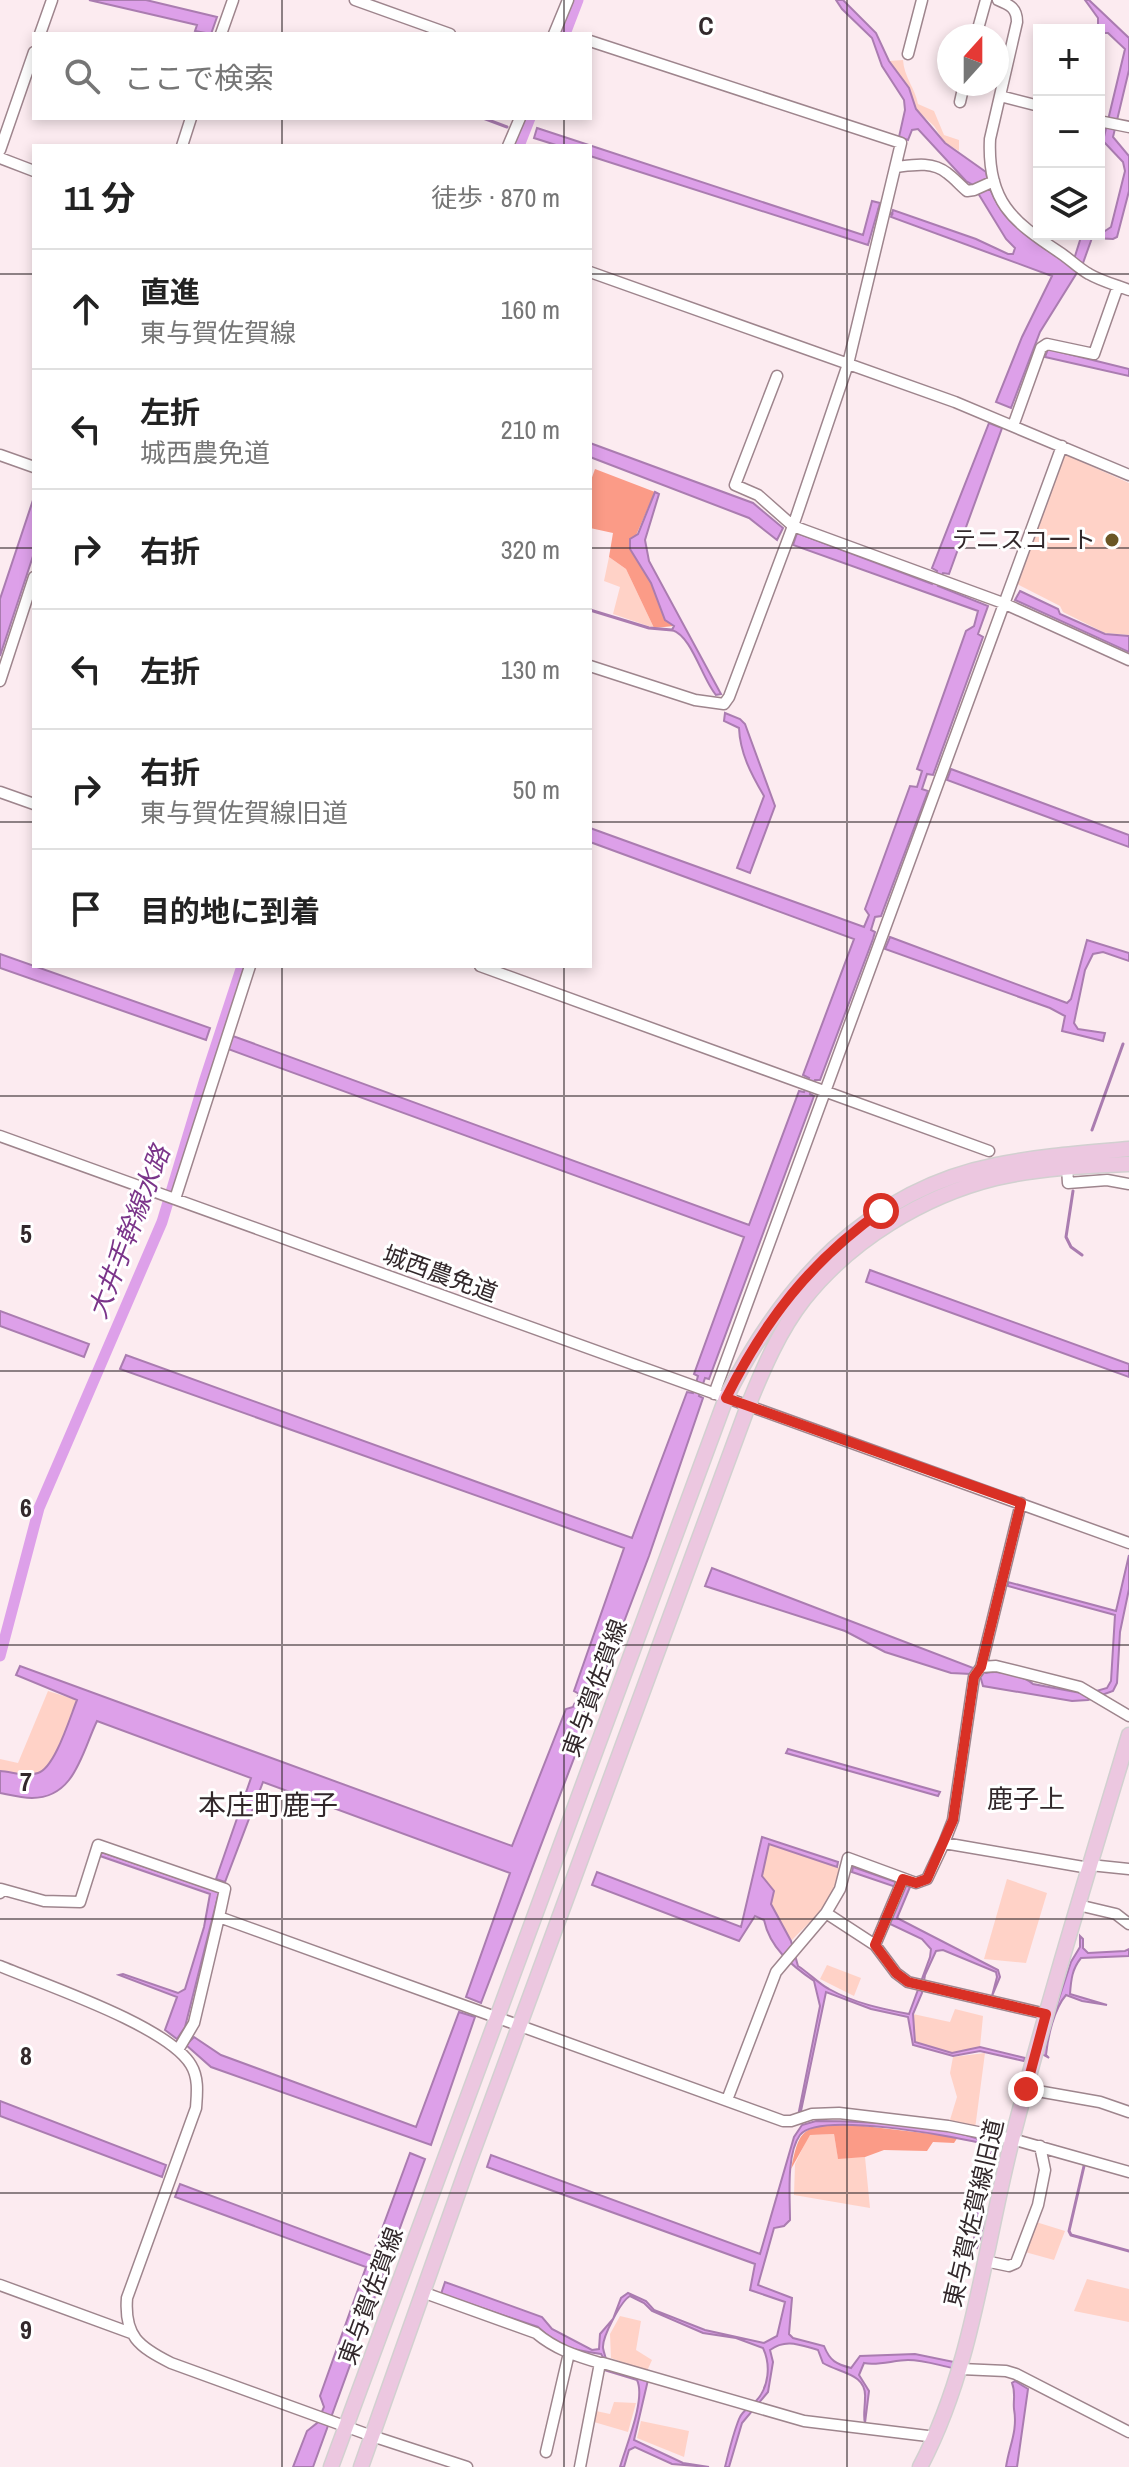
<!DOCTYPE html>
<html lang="ja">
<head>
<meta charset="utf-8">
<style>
  body { margin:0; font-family:"Archivo Narrow","Noto Sans JP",sans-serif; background:#f2f2f2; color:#222 }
  .controls { position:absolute; right:24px; top:24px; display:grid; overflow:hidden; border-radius:0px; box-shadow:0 4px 12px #0003 }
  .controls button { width:72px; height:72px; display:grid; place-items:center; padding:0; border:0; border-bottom:2px solid #e0e0e0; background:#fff; color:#222; font:40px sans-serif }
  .compass { position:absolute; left:937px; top:24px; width:72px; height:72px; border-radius:50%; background:#fff; box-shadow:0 4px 12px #0003; rotate:21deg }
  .stop { position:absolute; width:24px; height:24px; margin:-18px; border:6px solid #d93025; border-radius:50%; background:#fff }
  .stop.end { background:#d93025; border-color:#fff; box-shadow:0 2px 8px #0008 }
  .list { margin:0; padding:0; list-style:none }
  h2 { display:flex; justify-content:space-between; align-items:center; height:104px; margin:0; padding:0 32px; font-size:34px }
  h2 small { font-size:26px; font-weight:400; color:#767676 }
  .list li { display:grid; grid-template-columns:52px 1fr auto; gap:24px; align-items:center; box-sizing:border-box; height:120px; padding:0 32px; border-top:2px solid #e0e0e0 }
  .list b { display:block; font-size:30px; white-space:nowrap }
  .list p { margin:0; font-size:26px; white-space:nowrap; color:#767676 }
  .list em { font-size:26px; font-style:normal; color:#767676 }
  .icon { flex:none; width:44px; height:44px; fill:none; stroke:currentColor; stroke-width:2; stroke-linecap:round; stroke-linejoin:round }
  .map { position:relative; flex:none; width:1129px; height:2467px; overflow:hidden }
  .search { position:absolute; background:#fff; box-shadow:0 4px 12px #0003; left:32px; top:32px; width:560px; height:88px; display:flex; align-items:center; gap:20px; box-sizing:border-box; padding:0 28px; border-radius:0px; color:#767676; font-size:30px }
  .panel { position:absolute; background:#fff; box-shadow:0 4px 12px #0003; left:32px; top:144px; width:560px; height:824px; border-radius:0px }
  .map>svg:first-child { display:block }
  .green { fill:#ffd2c7 }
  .forest { fill:#fb9b87 }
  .water { fill:#dda0e9; stroke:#aa7cb0; stroke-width:2 }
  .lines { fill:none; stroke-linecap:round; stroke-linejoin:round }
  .stream { stroke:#aa7cb0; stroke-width:3 }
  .canal { stroke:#dda0e9; stroke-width:11 }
  .minor-casing { stroke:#9e858d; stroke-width:13 }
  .major-casing { stroke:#d2d0d0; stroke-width:17 }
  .minor { stroke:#fff; stroke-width:10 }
  .major { stroke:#ecc7e0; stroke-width:14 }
  .route { stroke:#d93025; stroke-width:10 }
  .grid { fill:none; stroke:#32282b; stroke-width:2; stroke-opacity:0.55 }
  .poi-dot { fill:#6b5625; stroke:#fff; stroke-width:3 }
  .labels { text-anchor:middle; stroke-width:6; stroke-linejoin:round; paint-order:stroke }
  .poi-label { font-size:24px; fill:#32282b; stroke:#fff; text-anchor:end }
  .street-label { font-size:24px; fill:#32282b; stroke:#fff }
  .water-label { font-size:26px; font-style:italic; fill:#7b358a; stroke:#fff }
  .neighbourhood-label { font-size:26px; fill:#32282b; stroke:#fff }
  .quarter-label { font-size:28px; fill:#32282b; stroke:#fff }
  .grid-label { font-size:26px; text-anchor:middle; font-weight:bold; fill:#32282b; stroke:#fff; stroke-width:6; stroke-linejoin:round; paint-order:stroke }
</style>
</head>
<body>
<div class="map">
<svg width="1129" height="2467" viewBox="0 0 1129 2467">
  <rect width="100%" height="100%" fill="#fcebf0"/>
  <path class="green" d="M903 60C904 77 915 88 918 104L934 111 944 135 959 140V151L945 143 934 126 916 109 909 88 889 61Z
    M1064 454 1129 483V635L1105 633 1063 612 1060 606 1017 584Z
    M609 557 626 569 654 628 613 614 620 587 604 581Z
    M48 1691 77 1700C70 1717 55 1768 38 1773 26 1777 13 1772 0 1771V1759L18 1763Z
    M769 1844 843 1869C834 1901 814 1918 791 1941L770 1904 762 1876Z
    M1007 1879 1047 1893 1026 1963 984 1959Z
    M827 1965 861 1978 854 1996 820 1979Z
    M955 2009 983 2016 980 2047 952 2053 915 2042 913 2014 950 2022Z
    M985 2053 975 2129 949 2123 957 2097 950 2073 953 2057Z
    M834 2134 838 2158 865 2157 870 2208 794 2195 795 2164 809 2135Z
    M1036 2222 1065 2231 1054 2260 1025 2252Z
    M1087 2279 1129 2289V2322L1074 2311Z
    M620 2316 641 2321 636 2350 652 2360 647 2371 611 2358 610 2334Z
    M614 2402 636 2403 628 2432 594 2422 596 2411 610 2414Z
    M641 2421 689 2431 684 2457 637 2438Z"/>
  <path class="forest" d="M595 469 655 492 630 549 651 583 665 620 674 626 654 628 626 569 609 557 613 533 590 528V483Z
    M838 2123 958 2137 954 2143 933 2142 927 2151 884 2150 865 2157 838 2159 834 2134 810 2135 791 2169C799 2132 800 2128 838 2123Z"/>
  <path class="water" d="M89 0H146L217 17 211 34 195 31 197 25Z
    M836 0H843L876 33 889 61 909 88 916 109 945 143 986 172C993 220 1034 240 1069 265L1075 256 1082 234H1099V229L1105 231 1111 227 1125 171 1123 162 1103 141 1125 49 1108 33H1099V30H1095L1098 28V18L1085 0H1089L1129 38V70L1113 137 1129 156V191L1117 237 1113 239 1092 238 1083 263 1040 332 1011 408 996 402 1022 337 1052 276 891 217 893 210 976 239 1008 254H1013L1015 248 1006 239 973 185 966 181 918 129 912 130 908 140 899 137 905 110 904 100 882 66 872 38 842 9Z
    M537 128 863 235 872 201 880 203 868 245 590 156V146H559L534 138Z
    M1048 349 1129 369V376L1045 357Z
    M989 423 1002 428 949 574 943 573 938 586 988 606 978 634 983 637 933 775 927 774 922 789 928 791 881 916 875 917 871 930 875 932 873 939 820 1080H815L810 1094 814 1096 709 1379 705 1378 699 1396 703 1398 649 1556 595 1698 586 1697 582 1710 590 1716 481 2003 466 1997 510 1873 263 1782 225 1882 216 1879 251 1778 97 1721C82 1752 75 1798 32 1798 21 1798 10 1795 0 1793V1771C13 1772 26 1777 38 1773 55 1768 70 1717 77 1700L16 1675 20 1666 512 1846 566 1709 573 1707 579 1694 574 1691 624 1548 120 1369 126 1355 632 1538 687 1392 693 1393 698 1376 694 1374 744 1237 228 1049 233 1036 749 1225 799 1091 804 1092 809 1078 803 1075 854 939 590 842V828L864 927 869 915 865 909 910 786 917 787 922 771 917 769 966 631 974 626 978 611 793 545 797 533 932 584 937 571 932 568Z
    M590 443 753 503 783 528 777 540 749 518 590 457Z
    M655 492 659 494 645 540 649 561 721 694 716 695C702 679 692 636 672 630L674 626 665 620 651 583 630 549V539L638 534Z
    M34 497V553L0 656V599Z
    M1020 591 1058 609 1060 614 1105 634 1129 636V652L1015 600Z
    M725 713 740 719 745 724 775 806 750 873 737 868 764 796C751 774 740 753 739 728L724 721Z
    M951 769 1129 835V847L947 780Z
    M890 937 1067 1003 1071 999 1087 940 1129 953V961L1103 952 1093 954 1085 970 1074 1023 1078 1029 1105 1033 1103 1041 1062 1031 1065 1016 1050 1008 885 949Z
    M0 954 210 1028 206 1040 0 968Z
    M870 1270 1129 1364V1377L866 1282Z
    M0 1311 89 1344 84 1357 0 1326Z
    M1129 1555V1589L1120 1632 1117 1683 1113 1691 1088 1700 1072 1701 983 1686 981 1679 971 1674 951 1673 885 1652 845 1631 705 1586 712 1568 986 1673C999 1670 1023 1675 1033 1684L1086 1694 1107 1688 1111 1681 1115 1615 1008 1586V1582L1116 1611Z
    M788 1749 795 1751 940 1792 938 1796 786 1753Z
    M762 1837 838 1862 837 1867 769 1844 762 1876 774 1891 771 1904 791 1941 798 1966C809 1973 819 1984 829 1989 854 2003 882 2009 909 2014L930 1957 931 1949 922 1939 888 1923 902 1889 852 1872 853 1867 910 1887 897 1918 998 1970 1000 1977 992 1996 997 1977 996 1972 943 1950 936 1951 925 1975 922 1993 913 2014 915 2042 952 2053 980 2047 1025 2058 1024 2061 980 2051 953 2056 913 2045 908 2017 871 2009 826 1992 801 2111H799L820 2006 814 1981C791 1965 770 1948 764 1920L755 1916 739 1941 592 1885 597 1872 741 1927Z
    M101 1852 219 1892 185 2027 177 2039 165 2030 177 1997 119 1975 123 1974 178 1993 185 1989 204 1927 210 1894 100 1856Z
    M1080 1936 1083 1939V1948L1088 1953 1125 1951 1129 1949V1956L1081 1958C1072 1969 1071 1980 1070 1994L1107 2005 1082 2001 1066 1995C1054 2009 1048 2036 1046 2055L1049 2058 1042 2054 1043 2048 1071 1962 1080 1947Z
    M459 2012 475 2017 431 2145 211 2067 186 2045 194 2037 221 2055 416 2127Z
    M0 2101 166 2165 162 2177 0 2116Z
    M816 2121C850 2121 973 2124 993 2149 978 2173 988 2202 983 2228 982 2235 979 2242 977 2248L973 2247 985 2147 981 2143C951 2136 818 2111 800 2135 786 2154 790 2197 790 2220L784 2226 774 2228 758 2285 792 2298 789 2334 793 2338 824 2346C830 2361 836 2364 851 2368L860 2356 915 2354 954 2362 953 2368C938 2365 923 2360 908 2360 894 2360 878 2366 864 2363L859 2375 869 2391 865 2423C863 2417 865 2407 865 2398 867 2373 839 2373 823 2363L818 2350C800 2345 786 2338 770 2350L773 2362 768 2392 742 2423 729 2467H725C729 2451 733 2434 739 2419 743 2409 750 2408 756 2401 769 2387 771 2365 763 2348L736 2338 703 2333 652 2311 644 2303 630 2296C621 2301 602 2337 603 2348 604 2354 607 2360 608 2367L648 2380 634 2440 683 2463 709 2467 672 2464 635 2447 629 2450 624 2467H620C626 2446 646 2399 637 2380L604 2370V2359L601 2354C573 2350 560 2348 538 2327L441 2294 445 2282 542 2317 552 2329 592 2350 599 2349 600 2334 613 2319 621 2298 628 2293 646 2301 654 2310 705 2330 764 2343 777 2336 785 2302 750 2290 755 2264 487 2167 491 2155 760 2254 794 2137 802 2125Z
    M410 2153 425 2159 313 2467H293L307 2431 317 2423 324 2407 320 2396 366 2267 175 2197 180 2184 372 2256Z
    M1015 2381 1028 2389 1017 2467H1006C1009 2446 1018 2431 1014 2409 1013 2400 1016 2393 1012 2383Z"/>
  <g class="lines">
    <path class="stream" d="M483 118 507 127
      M879 209 892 214
      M590 610 649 628 672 630
      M1092 1130 1123 1044
      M1073 1191 1066 1237 1071 1247 1082 1255
      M1084 2166 1069 2231 1071 2235 1129 2251"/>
    <path class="canal" d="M565 34 578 0
      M519 146 530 118
      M0 1656 39 1508 162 1222 204 1082 242 966"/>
    <g class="minor-casing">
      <path id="minor" d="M355 0 450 34
        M998 0C1010 5 1017 8 1017 22L990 139C987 201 1012 221 1059 252 1070 259 1078 268 1089 274 1101 281 1116 285 1129 290
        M40 34 52 0
        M221 34 233 0
        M554 34 568 0
        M976 36 986 0
        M590 41 901 143 848 364 793 526 729 697 724 704 695 700 590 666
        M908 54 922 0
        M1000 96 1039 106
        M960 102 964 84
        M1099 121 1129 127
        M182 146 191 118
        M508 146 520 118
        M0 150 34 52
        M0 158 34 171
        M896 167C913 165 932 161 947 173 954 178 960 185 967 191L974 190 994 181
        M590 272 955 402 1129 475
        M777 376 735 485 758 495 793 526 1003 603 1129 660
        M1013 426 1041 348 1047 344 1094 354 1118 286
        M0 455 34 467
        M0 681 34 577
        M0 792 34 804
        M480 966 989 1151
        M0 1136 1129 1543
        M1067 1167 1068 1183 1107 1180 1129 1184
        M175 1199 250 966
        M714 1394 1062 446
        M981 1667 996 1666 1080 1687 1129 1716
        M944 1843 953 1820 974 1677 981 1667 1021 1503
        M1090 1865 1129 1869
        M0 1893 1 1889 44 1901 80 1902 98 1845 225 1889 219 1917
        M1078 1905 1116 1914 1129 1924
        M826 1913 875 1945 896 1973 908 1982 1046 2014
        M875 1945 903 1879
        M0 1966C45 1985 168 2026 191 2065 199 2078 197 2094 196 2108L127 2298C124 2336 139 2347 171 2363L372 2436 467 2467
        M178 2050 194 2023 219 1917 783 2121H791L812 2114 839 2113 948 2126 1012 2139 1129 2172
        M1026 2089 1100 2102 1129 2112
        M727 2100 776 1972 826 1913 840 1889 848 1858 916 1883 927 1879 944 1843 1089 1868
        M985 2261 1009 2266 1016 2263 1038 2205 1045 2170 1040 2146
        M0 2285 131 2333
        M422 2292 536 2333C555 2349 576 2356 600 2363
        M961 2369 1006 2371 1016 2374 1129 2432
        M546 2452 569 2353
        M580 2467 600 2363H603L804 2421 936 2437"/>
    </g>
    <g class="major-casing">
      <path id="major" d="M331 2467 726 1398C781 1286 868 1190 996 1165 1040 1156 1085 1153 1129 1149
        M361 2467 468 2165 748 1406C763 1369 779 1331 804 1299 851 1240 923 1196 996 1178 1039 1168 1085 1166 1129 1164
        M920 2467C974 2365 984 2247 1013 2136 1048 2001 1089 1869 1129 1735"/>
    </g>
    <use href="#minor" class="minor"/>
    <use href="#major" class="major"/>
  </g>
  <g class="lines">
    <path class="route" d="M881 1211C810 1262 765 1320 726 1398L1021 1503 981 1667 974 1677 953 1820 927 1879 916 1883 903 1879 875 1945 896 1973 908 1982 1046 2014 1026 2089"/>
  </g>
  <path class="grid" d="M282 0V34M564 0V34M847 0V2467M282 118V146M564 118V146M0 274H34M590 274H1129M0 548H34M590 548H1129M0 822H34M590 822H1129M282 966V2467M564 966V2467M0 1096H1129M0 1371H1129M0 1645H1129M0 1919H1129M0 2193H1129"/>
  <circle class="poi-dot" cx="1112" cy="540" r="8"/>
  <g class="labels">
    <g class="poi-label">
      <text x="1096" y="548">テニスコート</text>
    </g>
    <g class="street-label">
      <text transform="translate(440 1274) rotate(20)" y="8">城西農免道</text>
      <text transform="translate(595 1688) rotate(-70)" y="8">東与賀佐賀線</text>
      <text transform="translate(974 2213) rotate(-77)" y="8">東与賀佐賀線旧道</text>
      <text transform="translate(371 2296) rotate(-70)" y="8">東与賀佐賀線</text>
    </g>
    <g class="water-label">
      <text transform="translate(129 1232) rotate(-69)" y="9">大井手幹線水路</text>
    </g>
    <g class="neighbourhood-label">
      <text x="1026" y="1808">鹿子上</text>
    </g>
    <g class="quarter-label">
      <text x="268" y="1815">本庄町鹿子</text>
    </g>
  </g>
  <g class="grid-label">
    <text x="706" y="35">C</text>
    <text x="26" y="1243">5</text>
    <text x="26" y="1517">6</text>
    <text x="26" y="1791">7</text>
    <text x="26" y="2065">8</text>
    <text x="26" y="2339">9</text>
  </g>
</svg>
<div class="controls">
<button>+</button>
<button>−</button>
<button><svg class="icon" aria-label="layers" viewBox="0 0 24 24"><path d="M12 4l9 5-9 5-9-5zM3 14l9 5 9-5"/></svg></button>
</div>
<svg class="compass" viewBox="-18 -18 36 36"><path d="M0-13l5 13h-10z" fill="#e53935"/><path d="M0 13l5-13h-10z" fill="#767676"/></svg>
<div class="stop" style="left:881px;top:1211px"></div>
<div class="stop end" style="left:1026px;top:2089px"></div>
<div class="search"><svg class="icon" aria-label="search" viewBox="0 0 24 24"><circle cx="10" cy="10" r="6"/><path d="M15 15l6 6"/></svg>ここで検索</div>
<section class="panel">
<h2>11 分<small>徒歩 · 870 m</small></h2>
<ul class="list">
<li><svg class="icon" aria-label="ahead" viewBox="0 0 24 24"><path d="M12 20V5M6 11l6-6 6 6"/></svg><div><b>直進</b><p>東与賀佐賀線</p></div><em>160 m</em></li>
<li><svg class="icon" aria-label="left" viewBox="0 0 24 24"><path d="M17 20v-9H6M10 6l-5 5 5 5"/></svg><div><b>左折</b><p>城西農免道</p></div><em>210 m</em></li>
<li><svg class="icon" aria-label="right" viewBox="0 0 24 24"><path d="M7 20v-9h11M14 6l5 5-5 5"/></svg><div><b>右折</b></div><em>320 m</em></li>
<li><svg class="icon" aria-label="left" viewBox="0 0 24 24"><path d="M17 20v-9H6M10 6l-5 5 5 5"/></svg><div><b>左折</b></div><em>130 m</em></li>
<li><svg class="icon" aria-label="right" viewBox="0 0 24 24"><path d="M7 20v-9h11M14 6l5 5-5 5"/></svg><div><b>右折</b><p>東与賀佐賀線旧道</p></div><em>50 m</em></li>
<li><svg class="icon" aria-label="arrive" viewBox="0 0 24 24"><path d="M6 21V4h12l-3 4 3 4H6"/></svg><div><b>目的地に到着</b></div></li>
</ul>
</section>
</div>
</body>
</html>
